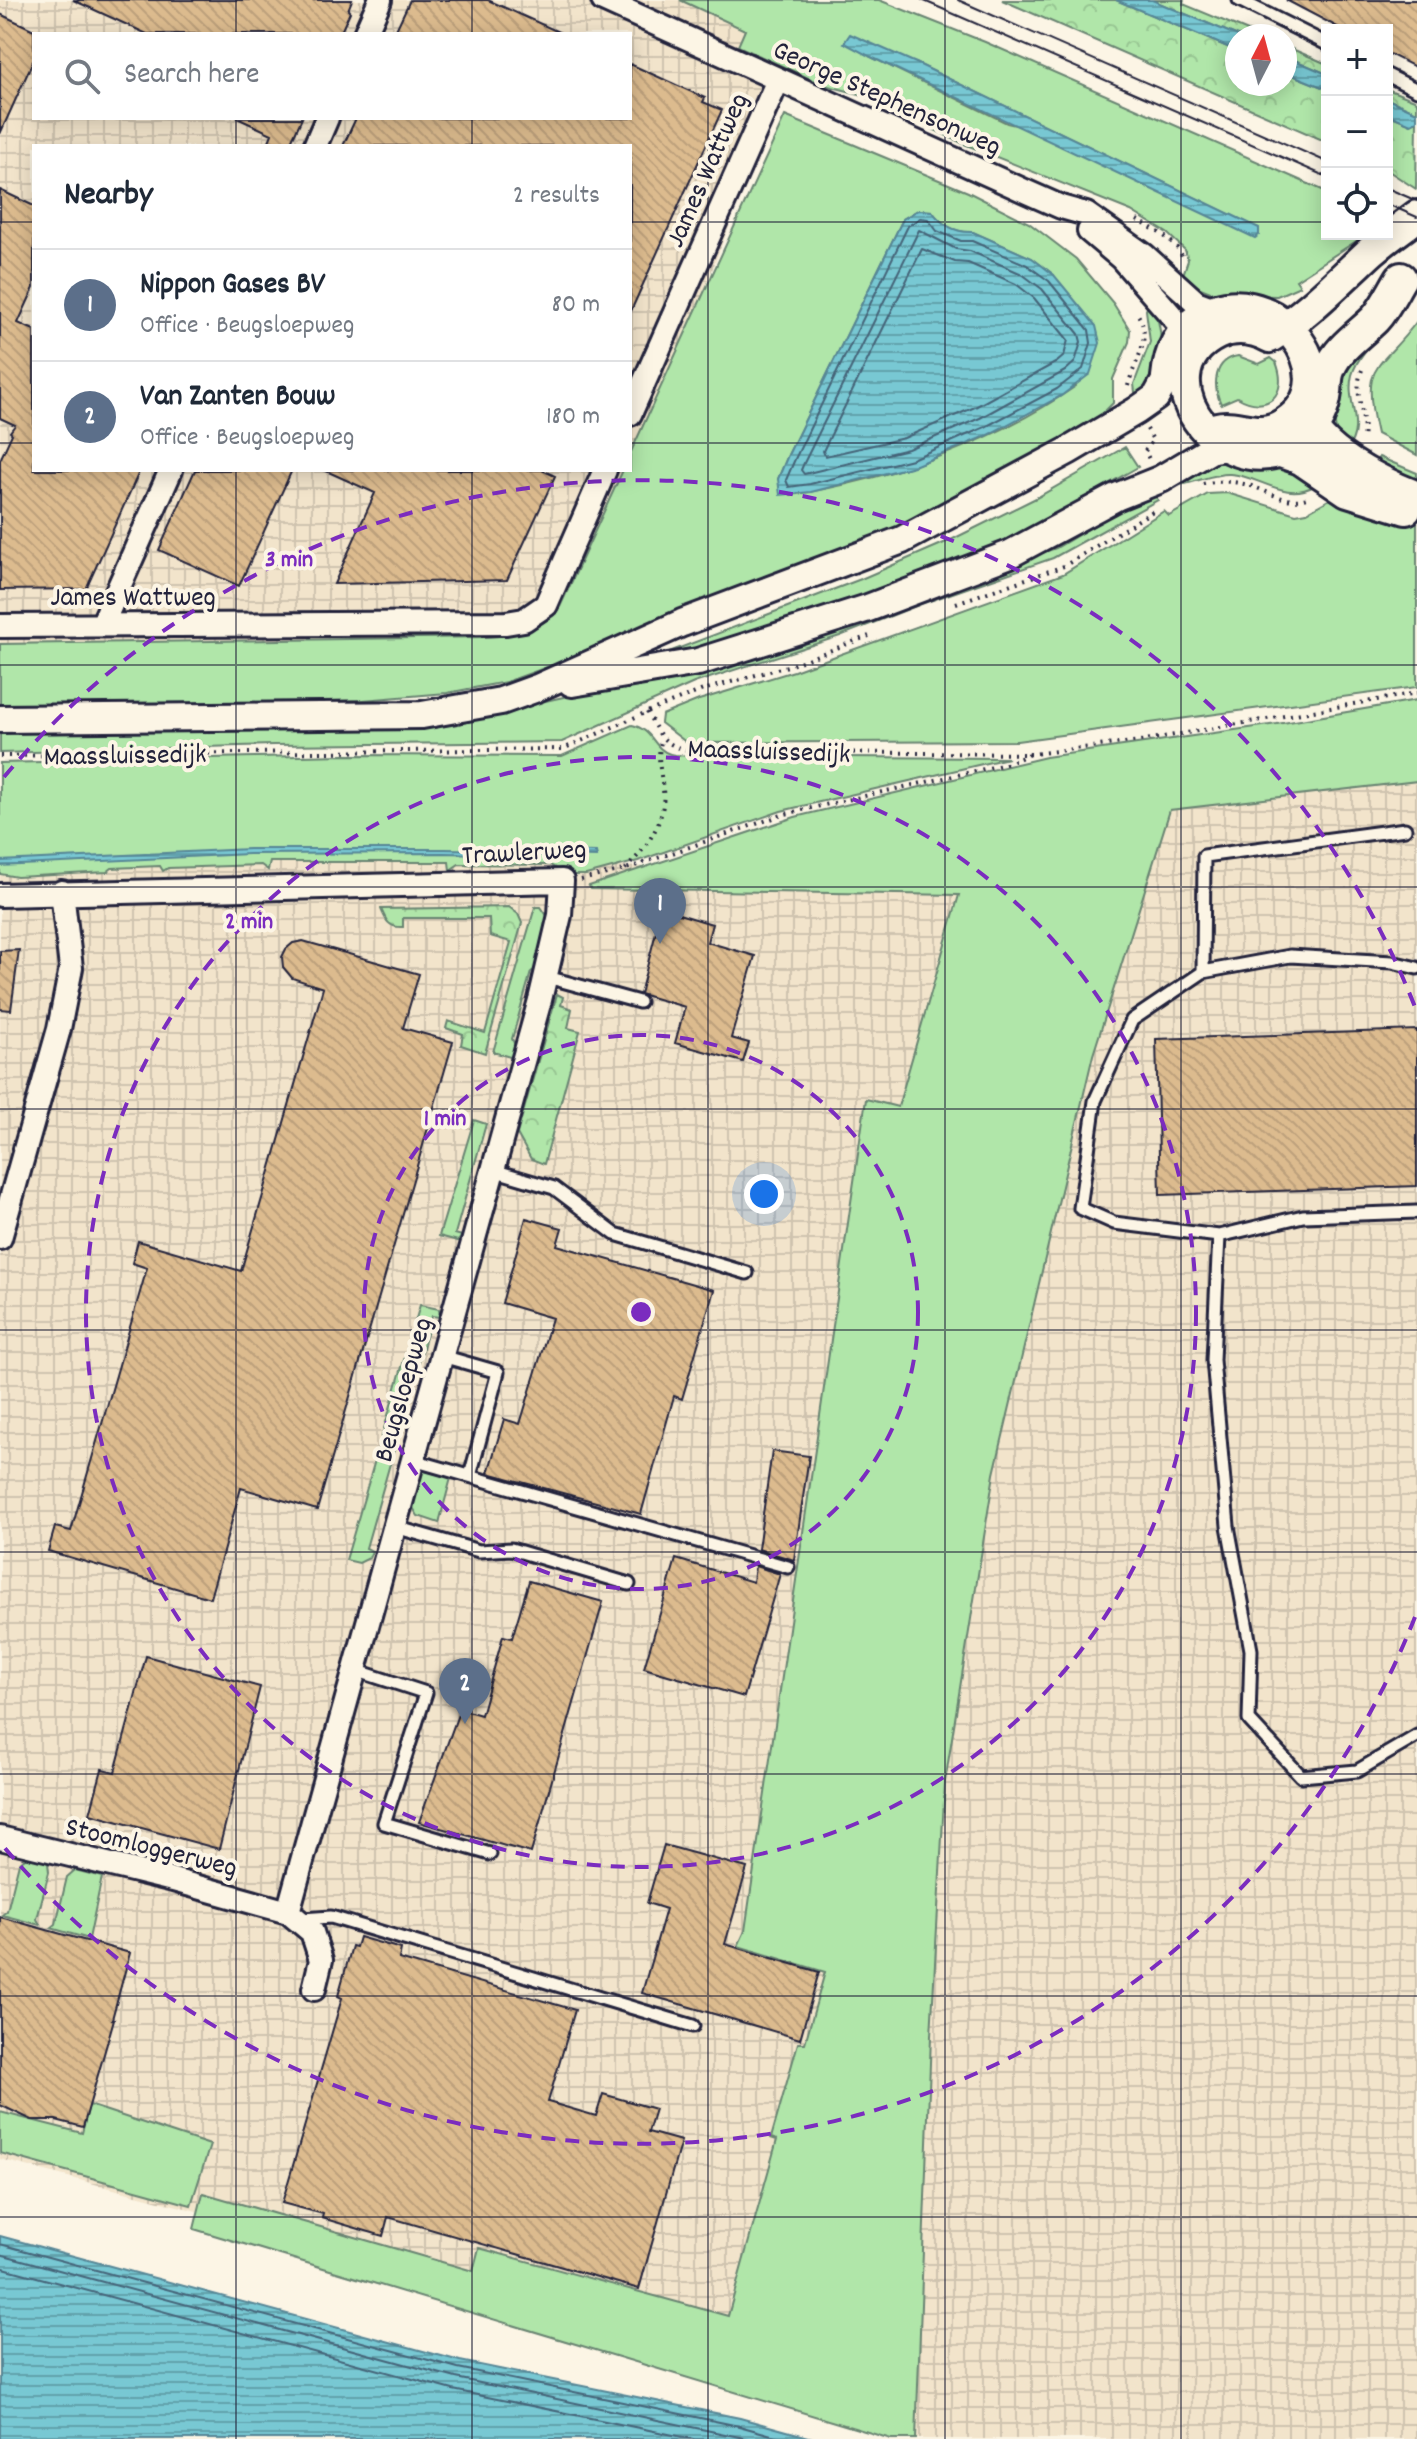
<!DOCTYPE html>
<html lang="en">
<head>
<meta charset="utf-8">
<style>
  body { margin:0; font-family:Dekko,sans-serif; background:#f6f6f7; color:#1f2937 }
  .controls { position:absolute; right:24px; top:24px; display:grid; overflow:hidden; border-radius:0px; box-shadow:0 4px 20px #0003 }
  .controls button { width:72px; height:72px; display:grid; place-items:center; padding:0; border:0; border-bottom:2px solid #e0e1e3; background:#fff; color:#1f2937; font:40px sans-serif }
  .compass { position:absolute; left:1225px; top:24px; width:72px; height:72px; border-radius:50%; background:#fff; box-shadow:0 4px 20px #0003; rotate:6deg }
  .you { position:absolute; left:764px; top:1194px; width:28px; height:28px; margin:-20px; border:6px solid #fff; border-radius:50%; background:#1a73e8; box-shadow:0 0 0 12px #1a73e833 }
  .badge { display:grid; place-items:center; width:52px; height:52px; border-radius:50%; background:#db2777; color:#fff; font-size:26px; font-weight:700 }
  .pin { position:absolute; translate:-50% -66px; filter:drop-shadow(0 2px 4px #0008) }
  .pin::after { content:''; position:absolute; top:42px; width:28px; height:24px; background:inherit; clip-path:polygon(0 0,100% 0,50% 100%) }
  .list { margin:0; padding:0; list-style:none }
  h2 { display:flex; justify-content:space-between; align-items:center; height:104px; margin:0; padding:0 32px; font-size:34px }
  h2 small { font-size:26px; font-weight:400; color:#747a83 }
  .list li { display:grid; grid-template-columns:52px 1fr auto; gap:24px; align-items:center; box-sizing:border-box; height:112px; padding:0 32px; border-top:2px solid #e0e1e3 }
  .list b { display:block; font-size:30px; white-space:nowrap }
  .list p { margin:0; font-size:26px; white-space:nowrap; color:#747a83 }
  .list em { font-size:26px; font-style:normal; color:#747a83 }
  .icon { flex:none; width:44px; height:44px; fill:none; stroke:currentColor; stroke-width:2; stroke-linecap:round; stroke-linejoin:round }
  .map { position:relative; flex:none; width:1417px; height:2439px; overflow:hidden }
  .search { position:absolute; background:#fff; box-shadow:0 4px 20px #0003; left:32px; top:32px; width:600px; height:88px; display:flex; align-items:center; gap:20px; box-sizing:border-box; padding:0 28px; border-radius:0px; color:#747a83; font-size:30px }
  .panel { position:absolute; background:#fff; box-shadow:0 4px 20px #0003; left:32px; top:144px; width:600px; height:328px; border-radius:0px }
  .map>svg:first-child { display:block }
  .industrial { fill:url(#industrial-grid); fill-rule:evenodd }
  .grass { fill:#b0e6a9; stroke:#698472; stroke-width:2; fill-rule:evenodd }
  .forest { fill:url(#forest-crowns); stroke:#698472; stroke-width:2 }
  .water { fill:url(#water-rules); stroke:#568696; stroke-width:2 }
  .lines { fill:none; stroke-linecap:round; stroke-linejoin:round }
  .shore { stroke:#446478; stroke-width:2 }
  .building { fill:url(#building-back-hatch); stroke:#22223b; stroke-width:2 }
  .service-casing { stroke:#22223b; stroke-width:17 }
  .minor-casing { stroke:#22223b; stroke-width:28 }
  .tertiary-casing { stroke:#22223b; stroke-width:32 }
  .secondary-casing { stroke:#22223b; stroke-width:36 }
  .path { stroke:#22223b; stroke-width:4; stroke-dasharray:2 6; stroke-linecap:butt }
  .service { stroke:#fcf5e5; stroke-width:11 }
  .minor { stroke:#fcf5e5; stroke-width:22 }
  .tertiary { stroke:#fcf5e5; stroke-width:26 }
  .secondary { stroke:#fcf5e5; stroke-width:30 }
  .tram { stroke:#22223b; stroke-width:2 }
  .grid { fill:none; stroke:#22223b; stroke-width:2; stroke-opacity:0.55 }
  .ring { fill:none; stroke:#7b2cbf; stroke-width:4; stroke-dasharray:14 10 }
  .labels { text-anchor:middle; stroke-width:8; stroke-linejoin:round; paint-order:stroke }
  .street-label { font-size:28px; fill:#22223b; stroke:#fcf5e5 }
  .centre { fill:#7b2cbf; stroke:#fcf5e5; stroke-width:4 }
  .ring-label { font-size:24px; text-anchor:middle; font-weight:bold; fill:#7b2cbf; stroke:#fcf5e5; stroke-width:8; stroke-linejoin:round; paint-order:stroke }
</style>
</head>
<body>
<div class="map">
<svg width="1417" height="2439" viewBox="0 0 1417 2439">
  <defs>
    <pattern id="industrial-grid" width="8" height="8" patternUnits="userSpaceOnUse" patternTransform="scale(2)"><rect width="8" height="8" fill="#f2e4cb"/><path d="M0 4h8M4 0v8" fill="none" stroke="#cfc3af"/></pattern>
    <pattern id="forest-crowns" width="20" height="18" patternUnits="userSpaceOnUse" patternTransform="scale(2)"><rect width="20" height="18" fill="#b0e6a9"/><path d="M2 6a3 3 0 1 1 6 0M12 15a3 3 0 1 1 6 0" fill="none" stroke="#97c592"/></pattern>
    <pattern id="water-rules" width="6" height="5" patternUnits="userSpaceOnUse" patternTransform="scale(2)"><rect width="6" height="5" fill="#78c8d3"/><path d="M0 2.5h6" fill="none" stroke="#62a2ac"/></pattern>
    <pattern id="building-back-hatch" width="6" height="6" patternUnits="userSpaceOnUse" patternTransform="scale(2)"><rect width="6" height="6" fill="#dcbb8e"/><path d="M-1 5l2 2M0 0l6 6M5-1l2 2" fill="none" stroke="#bca07b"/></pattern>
  </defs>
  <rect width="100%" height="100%" fill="#fcf5e5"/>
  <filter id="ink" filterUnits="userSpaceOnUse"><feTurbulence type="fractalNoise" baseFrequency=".0125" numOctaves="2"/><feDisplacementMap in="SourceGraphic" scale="16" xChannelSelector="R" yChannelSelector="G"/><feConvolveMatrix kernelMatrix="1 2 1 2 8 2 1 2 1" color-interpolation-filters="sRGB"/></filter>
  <g filter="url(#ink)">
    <path class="industrial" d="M0 0H762L808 21 582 608 523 647 0 655ZM34 34H630V118H34ZM34 146H630V470H34Z
      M1417 781V2439H916L208 2214 0 2159V868L251 856 650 867Z"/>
    <path class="grass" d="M680 0H879L985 42 1327 192V234H1367L1296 280 1300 286 1277 296 1227 295 1213 293 1198 287 1183 275 1188 260 1185 250 1167 233 1131 211 964 144 860 94 824 85 738 46 745 30ZM869 56 916 63 1258 228 1024 127 1007 123Z
      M785 116 968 192 1029 223 1076 259 1113 303 1130 330 1129 342 1113 379V403L1104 412 1108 419 947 509 575 657 506 682 447 693 363 700 189 705 0 706V644L487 637C518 635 540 632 560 607L623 470H630V454ZM918 210 932 211C942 225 955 233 973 232L1032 258 1054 275 1076 386C993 444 890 479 791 495L778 479 788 455 903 219Z
      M1152 304C1168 339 1162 373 1136 400L1134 384 1150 342 1146 310 1148 305Z
      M1417 321V455L1377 434C1360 361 1378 373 1417 321Z
      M1382 333C1370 345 1357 358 1352 375 1345 402 1366 425 1347 449L1337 437 1334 418 1343 370 1358 352Z
      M1238 356 1259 364 1271 358 1276 362C1289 394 1268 415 1237 397L1221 404C1212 385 1214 360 1238 356Z
      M1125 447 1138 467 1046 519 958 564 736 643 648 660 861 579 951 540 1038 497Z
      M1379 457 1417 473V486L1374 465Z
      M1223 459 1288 465 1314 486C1285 502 1260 476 1230 474 1210 473 1194 485 1175 485L1208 462Z
      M1152 491 1158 500 1053 558 921 604 840 636 694 683 562 742 274 745 0 753V728L487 714 586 692 944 586 1056 548Z
      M1227 493 1296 514 1307 512 1339 494 1417 522V687L1017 741 687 743 661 723 662 715 699 700 794 671 1063 574 1164 511 1169 516 1208 494Z
      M1417 700V781L1170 810 1093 1055 994 1474 945 1782 931 2036 916 2439H891L194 2229 203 2193 473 2271 479 2248 728 2316 777 2140 771 2138 798 2043H805L825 1972 738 1946 745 1931 866 1099 898 1107 959 895 591 889 589 886 795 817 1046 757 1277 724Z
      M632 725C654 730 652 748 670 754 676 756 685 755 692 756L1008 758 781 811 638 861 586 875H567L550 865 459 864 450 870 449 862H270L268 870 261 865 168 868 163 871 160 866 112 868 107 872 17 877 0 874V763L344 755 562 756Z
      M535 907H541L550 920 541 965 531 972 512 1039 517 1049 515 1056 510 1057 493 1052Z
      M474 1120 486 1124 455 1234 462 1236 458 1241 439 1236Z
      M420 1305 439 1309 440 1317 432 1316 366 1548 372 1551 369 1558 359 1563 346 1560Z
      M422 1470 451 1478 439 1523 418 1516 412 1506Z
      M26 1857H41L48 1863 49 1872 37 1919 40 1925 2 1915 7 1911 19 1863Z
      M75 1870 102 1877 89 1939 51 1928 56 1924 67 1877Z
      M89 2105 210 2145 191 2205 0 2153V2112L82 2133Z"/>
    <path class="forest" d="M1002 0H1116L1237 51V84H1285V72L1327 89V142Z
      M1152 0H1184L1183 4 1260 36H1238Z
      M1285 46 1327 64V74L1285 56Z
      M1387 89 1417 101V112L1387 99Z
      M1387 114 1411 124 1417 121 1416 189 1387 170Z
      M509 907 518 914 522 923 485 1053 461 1045 463 1034 446 1028 448 1021 485 1033 511 942 490 936 489 918H403V927C389 928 386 921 381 909Z
      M557 994 563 997 561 1005 572 1009 568 1028 580 1031 544 1164 531 1159 517 1134Z"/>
    <path class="water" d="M1116 0H1152L1238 36 1237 51Z
      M850 34 916 63 1259 228V235L1255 238 869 56 844 43Z
      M1285 56 1327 74V89L1285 72Z
      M1387 99 1417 112V121L1411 124 1387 114Z
      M918 210 932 211C942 225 955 233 973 232L1032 258 1054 275 1096 326 1100 343 1090 374 1061 396 988 435 914 466 811 492 780 495 778 479 788 455 903 219Z
      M249 849H445L596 852 597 857 443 853 249 854 0 866V861Z
      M0 2236 460 2361 740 2418 816 2439H0Z"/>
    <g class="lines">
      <path class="shore" d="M920 218 928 219 937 231 961 241H972L1027 265 1049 281 1089 330 1091 343 1083 369 1057 389 985 427 912 459 810 484 789 487 786 480 795 459 908 226Z
        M919 230 956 249 970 251 1022 274 1042 289 1079 334 1081 342 1075 362 1065 371 980 418 908 449 804 474 801 470 804 463Z
        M922 249 955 262 968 263 1016 284 1034 298 1068 340 1064 356 1057 362 975 407 904 438 825 456 823 451Z
        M0 2244 458 2368 739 2426 786 2439
        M0 2254 456 2378 749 2439
        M0 2267 453 2390 693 2439"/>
    </g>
    <path class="building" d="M73 0H352L348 10 350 12 340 34H147Z
      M410 0H488L563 34H394Z
      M1286 0H1417V68L1387 53V30H1343Z
      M0 14 34 30V59L0 134Z
      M630 64 705 98 703 102 722 110 630 313V146H343L356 118H630Z
      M237 118H302L289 146H267L272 134Z
      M0 190 34 206V288L18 323 34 330V470H140L86 589 0 590V460L12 434 10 432 15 425 0 418Z
      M195 470H292L239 586 159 550Z
      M324 470H542L555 476 507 580 334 584 375 493Z
      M662 909 712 924 707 942 755 956 731 1038 749 1043 743 1062 675 1043 685 1007 640 994Z
      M303 941 419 974 403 1028 453 1042 317 1510 241 1488 210 1598 48 1551 55 1527 71 1531 147 1268 132 1263 138 1241 241 1271 323 988 292 978 283 967 282 957 286 949 293 943Z
      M19 950 11 1010 0 1009V951Z
      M1417 1030V1186L1160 1195 1156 1039Z
      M526 1218 562 1228 557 1245 714 1290 682 1399 674 1396 641 1514 488 1473 504 1419 520 1424 552 1318 502 1303Z
      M772 1451 809 1456 794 1560 758 1549Z
      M676 1559 753 1582 755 1566 780 1574 744 1697 644 1668Z
      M529 1581 603 1602 531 1853 419 1822 460 1709 481 1715 503 1636 512 1638Z
      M146 1656 260 1687 219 1849 90 1814 102 1769 115 1772Z
      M664 1845 747 1868 725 1944 819 1972 800 2039 642 1993 666 1909 647 1903Z
      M0 1917 130 1953 112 2019H114L83 2127 56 2120H32L0 2105Z
      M359 1937 401 1949 399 1959 575 2010 548 2102 596 2116 603 2094 655 2109 648 2132 681 2141 639 2289 388 2217 383 2236 322 2218 323 2214 282 2203 342 1998 338 1996 352 1946 356 1947Z"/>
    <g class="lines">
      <g class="service-casing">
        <path id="service" d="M1239 0 1327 44
          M1387 75 1417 90
          M1417 968 1392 962 1290 956 1203 972 1132 1020 1095 1101 1080 1208 1114 1223 1219 1236 1213 1360 1228 1526 1251 1650 1249 1720 1301 1776 1357 1771 1417 1736
          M1203 972 1204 856 1405 829
          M547 977 639 1002
          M493 1170 554 1188 615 1234 747 1273
          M1219 1236 1303 1216 1417 1212
          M442 1356 498 1372 470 1476
          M413 1460 788 1567
          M395 1527 479 1551 511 1549 629 1584
          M355 1670 426 1693 384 1823 490 1854
          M302 1919 331 1917 693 2026"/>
      </g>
      <g class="minor-casing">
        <path id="minor" d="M603 0 1027 192 1061 207 1086 214 1144 255 1196 302 1217 310
          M365 34 380 0
          M315 146 327 118
          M1089 231 1121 258 1185 331
          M630 414 778 80
          M102 625 171 470
          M0 626 506 623 524 620 546 605 605 470
          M0 895 562 881 560 915 540 1000 288 1912
          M0 1238 59 1029 71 968 62 892
          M0 1838 173 1880 288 1912 312 1932 321 1960 314 1989"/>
      </g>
      <g class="tertiary-casing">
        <path id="tertiary" d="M572 683 698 662 868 608 1010 554 1116 497 1161 479 1212 449 1227 447
          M0 719 422 715 501 701 537 688 682 623 902 540 1068 451 1136 411 1156 397 1167 377"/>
      </g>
      <g class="secondary-casing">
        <path id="secondary" d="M1401 278C1393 291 1385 308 1375 319 1360 334 1338 348 1330 368 1326 376 1327 384 1326 392 1324 409 1317 424 1305 435 1232 503 1133 375 1217 334 1235 326 1253 328 1270 337 1307 314 1336 284 1367 255 1382 241 1400 229 1417 216
          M1167 377C1169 354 1178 333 1198 319 1268 270 1355 377 1285 423 1255 443 1234 418 1209 431
          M1304 411C1316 452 1380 482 1417 497
          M1278 451 1301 459 1348 491 1406 509"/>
      </g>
      <path class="path" d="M1137 220C1152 228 1179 242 1183 259
        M1362 370C1352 393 1367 415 1363 439
        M1128 386C1134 361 1155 337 1136 312
        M1147 429 1153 440 1145 451 1149 459
        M1203 484C1219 480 1238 481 1254 487 1274 494 1288 505 1310 497
        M956 603 1064 566 1153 511
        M647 712C660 736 662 744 690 751L1032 754 1140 741 1417 693
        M0 756 563 749 647 712 703 690 791 665 869 636
        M625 869C646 850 667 819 663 790 661 771 656 757 662 739
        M581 880 623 870 785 814 1006 764 1030 754"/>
      <use href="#service" class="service"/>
      <use href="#minor" class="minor"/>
      <use href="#tertiary" class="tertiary"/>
      <use href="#secondary" class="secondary"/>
      <path class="tram" d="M922 0 1327 177
        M958 0 1327 162
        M1387 188 1417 201
        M1387 204 1417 217"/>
    </g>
  </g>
  <path class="grid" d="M236 0V34M472 0V34M708 0V2439M945 0V2439M1181 0V2439M236 118V146M472 118V146M0 222H34M630 222H1327M1387 222H1417M0 443H34M630 443H1417M236 470V2439M472 470V2439M0 665H1417M0 887H1417M0 1109H1417M0 1330H1417M0 1552H1417M0 1774H1417M0 1996H1417M0 2217H1417"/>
  <g class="ring">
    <circle cx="641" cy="1312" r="277"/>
    <circle cx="641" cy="1312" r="555"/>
    <path d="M1415 1617A832 832 0 0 1 4 1847M4 777A832 832 0 0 1 1415 1007"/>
  </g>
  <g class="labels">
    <g class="street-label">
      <text transform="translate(888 96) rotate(24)" y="10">George Stephensonweg</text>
      <text transform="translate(705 169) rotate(-66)" y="10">James Wattweg</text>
      <text x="133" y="605">James Wattweg</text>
      <text transform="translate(769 749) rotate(2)" y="10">Maassluissedijk</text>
      <text transform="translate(125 753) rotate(-1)" y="10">Maassluissedijk</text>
      <text transform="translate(524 850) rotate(-3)" y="10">Trawlerweg</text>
      <text transform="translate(401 1389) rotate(-74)" y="10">Beugsloepweg</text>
      <text transform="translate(152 1845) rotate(14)" y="10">Stoomloggerweg</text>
    </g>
  </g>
  <circle cx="641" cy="1312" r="12" class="centre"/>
  <g class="ring-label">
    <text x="289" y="566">3 min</text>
    <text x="249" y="928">2 min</text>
    <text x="445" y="1125">1 min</text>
  </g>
</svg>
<div class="controls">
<button>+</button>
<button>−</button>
<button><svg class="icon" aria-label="locate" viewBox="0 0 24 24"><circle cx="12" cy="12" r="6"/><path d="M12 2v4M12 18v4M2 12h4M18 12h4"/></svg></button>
</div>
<svg class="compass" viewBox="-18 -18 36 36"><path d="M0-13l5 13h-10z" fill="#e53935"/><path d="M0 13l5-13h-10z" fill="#747a83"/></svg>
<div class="you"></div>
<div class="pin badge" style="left:660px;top:944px;background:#5c6f8a">1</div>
<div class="pin badge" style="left:465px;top:1724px;background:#5c6f8a">2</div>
<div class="search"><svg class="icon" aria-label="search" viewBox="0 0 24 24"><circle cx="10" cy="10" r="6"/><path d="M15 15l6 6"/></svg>Search here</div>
<section class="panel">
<h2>Nearby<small>2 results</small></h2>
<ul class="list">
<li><span class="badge" style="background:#5c6f8a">1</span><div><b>Nippon Gases BV</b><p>Office · Beugsloepweg</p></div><em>80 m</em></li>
<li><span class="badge" style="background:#5c6f8a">2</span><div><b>Van Zanten Bouw</b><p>Office · Beugsloepweg</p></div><em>180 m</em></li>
</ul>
</section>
</div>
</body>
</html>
